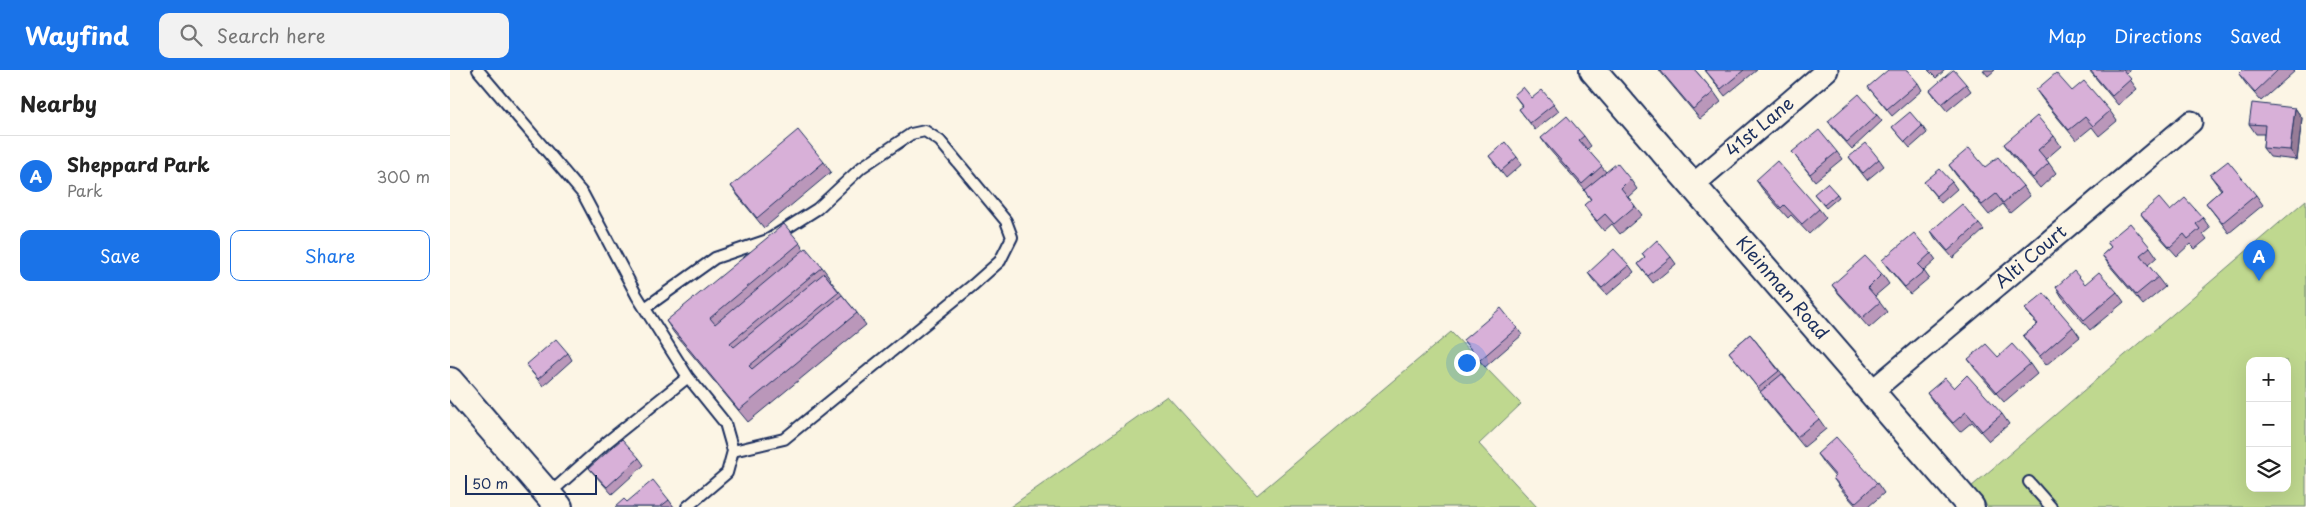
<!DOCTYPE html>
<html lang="en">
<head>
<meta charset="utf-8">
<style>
  body { margin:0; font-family:"Playpen Sans",sans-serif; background:#f2f2f2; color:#222 }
  .controls { position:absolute; right:15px; bottom:15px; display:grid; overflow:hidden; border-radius:10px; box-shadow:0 5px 20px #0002 }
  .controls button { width:45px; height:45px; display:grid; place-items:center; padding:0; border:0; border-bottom:1px solid #e0e0e0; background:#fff; color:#222; font:25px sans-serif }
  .scale { position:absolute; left:15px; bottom:12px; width:132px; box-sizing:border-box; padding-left:5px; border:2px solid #1b2f5e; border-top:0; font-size:14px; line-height:18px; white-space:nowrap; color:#1b2f5e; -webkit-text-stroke:4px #fcf5e5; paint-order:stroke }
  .you { position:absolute; left:1016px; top:292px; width:18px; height:18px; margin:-12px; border:4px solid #fff; border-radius:50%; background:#1a73e8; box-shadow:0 0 0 8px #1a73e833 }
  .badge { display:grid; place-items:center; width:32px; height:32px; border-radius:50%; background:#1a73e8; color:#fff; font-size:16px; font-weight:700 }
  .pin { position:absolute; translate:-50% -41px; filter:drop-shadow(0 1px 2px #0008) }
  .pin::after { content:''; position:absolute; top:26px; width:18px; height:15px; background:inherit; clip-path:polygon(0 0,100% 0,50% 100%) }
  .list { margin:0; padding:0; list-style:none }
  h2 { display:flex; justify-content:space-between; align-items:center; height:65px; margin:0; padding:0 20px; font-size:21px }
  h2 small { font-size:16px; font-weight:400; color:#767676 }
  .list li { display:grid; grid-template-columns:32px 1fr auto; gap:15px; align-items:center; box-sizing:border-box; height:80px; padding:0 20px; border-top:1px solid #e0e0e0 }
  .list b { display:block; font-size:19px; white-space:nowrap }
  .list p { margin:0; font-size:16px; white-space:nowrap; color:#767676 }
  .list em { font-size:16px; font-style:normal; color:#767676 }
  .actions { display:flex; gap:10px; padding:15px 20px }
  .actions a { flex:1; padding:11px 0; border:1px solid #1a73e8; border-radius:10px; text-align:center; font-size:18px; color:#1a73e8 }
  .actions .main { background:#1a73e8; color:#fff }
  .icon { flex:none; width:28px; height:28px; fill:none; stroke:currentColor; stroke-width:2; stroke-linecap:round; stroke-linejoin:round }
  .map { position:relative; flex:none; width:1856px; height:437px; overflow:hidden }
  header { display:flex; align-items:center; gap:30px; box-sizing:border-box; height:70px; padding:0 25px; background:#1a73e8; color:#fff }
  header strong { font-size:24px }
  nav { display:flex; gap:28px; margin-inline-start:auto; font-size:18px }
  .search { width:350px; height:45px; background:#f2f2f2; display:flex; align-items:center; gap:12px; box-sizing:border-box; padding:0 18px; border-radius:10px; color:#767676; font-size:19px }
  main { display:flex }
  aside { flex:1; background:#fff }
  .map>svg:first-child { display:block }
  .green { fill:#bfd88f; stroke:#6d8476; fill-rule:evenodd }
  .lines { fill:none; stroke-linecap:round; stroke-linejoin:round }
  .service-casing { stroke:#1b2f5e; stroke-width:14 }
  .minor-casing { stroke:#1b2f5e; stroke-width:25 }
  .tertiary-casing { stroke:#1b2f5e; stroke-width:30 }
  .service { stroke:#fcf5e5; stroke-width:10 }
  .minor { stroke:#fcf5e5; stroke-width:21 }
  .tertiary { stroke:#fcf5e5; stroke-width:26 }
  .wall { fill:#ba97ba; stroke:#1b2f5e }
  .shaded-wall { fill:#977b97; stroke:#1b2f5e }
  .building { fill:#d8b0d8; stroke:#1b2f5e }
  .labels { text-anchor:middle; stroke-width:4; stroke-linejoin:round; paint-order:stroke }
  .street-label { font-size:18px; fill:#1b2f5e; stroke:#fcf5e5 }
</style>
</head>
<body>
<header>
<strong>Wayfind</strong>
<div class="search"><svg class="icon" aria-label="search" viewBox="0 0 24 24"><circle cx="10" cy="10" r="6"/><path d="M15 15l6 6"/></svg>Search here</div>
<nav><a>Map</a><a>Directions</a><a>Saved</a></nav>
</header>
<main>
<aside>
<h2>Nearby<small></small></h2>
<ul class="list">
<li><span class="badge">A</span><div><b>Sheppard Park</b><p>Park</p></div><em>300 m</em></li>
</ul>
<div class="actions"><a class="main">Save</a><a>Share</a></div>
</aside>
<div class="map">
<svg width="1856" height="437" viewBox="0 0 1856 437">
  <rect width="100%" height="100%" fill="#fcf5e5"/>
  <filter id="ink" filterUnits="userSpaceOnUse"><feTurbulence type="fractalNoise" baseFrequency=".02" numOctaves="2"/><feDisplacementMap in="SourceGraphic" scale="10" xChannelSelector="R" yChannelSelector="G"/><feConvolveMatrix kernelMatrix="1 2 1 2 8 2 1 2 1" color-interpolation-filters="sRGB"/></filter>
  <g filter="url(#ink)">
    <path class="green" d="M1856 130V437H1538L1521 417ZM1800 291H1837V418H1800Z
      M1001 262 1071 334 1029 374 1087 437H560L717 326 807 425Z"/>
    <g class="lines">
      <g class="service-casing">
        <path id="service" d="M28 0 133 124 187 226 238 307
          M195 238 265 188 318 170 367 139 412 97 461 64 475 61 490 71 556 151 562 167 550 191 523 215 334 369 283 381
          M1579 412 1601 437
          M99 424 157 372 238 307 275 353 283 381 277 403 237 437"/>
      </g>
      <g class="minor-casing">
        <path id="minor" d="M1243 115 1377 0
          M1421 322 1741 52"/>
      </g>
      <g class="tertiary-casing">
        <path id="tertiary" d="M1143 0 1521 437
          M0 311 109 437"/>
      </g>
      <use href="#service" class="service"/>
      <use href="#minor" class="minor"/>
      <use href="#tertiary" class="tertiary"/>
    </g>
    <path class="wall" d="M1209 0H1245L1264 22 1271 32 1250 49Z
      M1255 0H1307L1275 26Z
      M1478 0H1495L1486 8Z
      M1533 0H1545L1538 6Z
      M1639 0H1680L1676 4 1687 19 1668 35Z
      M1793 0H1844L1845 1 1811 31 1796 14 1789 4Z
      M1468 13 1472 20 1442 46 1418 17Z
      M1516 14 1521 21 1497 41 1485 27 1480 20Z
      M1586 20 1622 21 1660 41 1667 51 1649 66 1642 57 1626 70 1593 30Z
      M1064 25 1082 28 1104 34 1109 41 1085 60 1069 39 1073 37Z
      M1845 38 1852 48 1847 90 1820 87 1813 78 1814 64H1806L1799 54Z
      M1427 45 1432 51 1402 79 1383 58 1378 51Z
      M1472 56 1477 63 1460 78 1442 57Z
      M1134 66 1141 76 1137 79 1156 102 1180 109 1187 119 1178 127 1192 145 1170 164 1162 154 1154 161 1141 145 1134 135 1141 130 1134 120H1135L1098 78 1091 68Z
      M1604 66 1611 76 1596 89 1606 103 1590 118 1561 84 1554 74Z
      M1342 82H1387L1392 89 1365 111Z
      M1039 86 1067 87 1072 94 1056 108Z
      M1399 87 1429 89 1434 96 1417 110Z
      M374 92 381 102 314 158 288 126 281 116Z
      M1499 95 1535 97 1573 116 1580 126 1560 143 1553 134 1539 145 1506 105Z
      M1760 105 1806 125 1813 135 1779 163 1756 133 1771 120Z
      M1306 110 1369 139 1376 148 1359 164 1341 145 1338 148 1313 120Z
      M1474 112H1502L1507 119 1491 133Z
      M1364 124H1387L1389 127 1376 138Z
      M1720 141 1753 148 1760 158 1753 164 1757 169 1745 179 1740 174 1727 186 1698 154 1691 144Z
      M1529 154 1534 160 1503 188 1485 168 1481 161Z
      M1657 172 1700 177 1707 187 1698 195 1715 217 1693 235 1659 195 1652 185 1661 177Z
      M350 173 354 180 372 197 381 209 380 210 407 243 416 255 298 352 224 263 216 251Z
      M1481 183 1486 190 1474 201 1479 208 1460 224 1437 197 1432 190Z
      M1192 184 1221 187 1226 194 1203 213 1188 194 1195 188Z
      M1179 195 1184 202 1157 225 1143 210 1138 203Z
      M1432 204 1439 214 1425 226 1437 242 1419 258 1389 224 1382 215Z
      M1635 214 1667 222 1674 232 1640 260 1612 227 1606 217Z
      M1575 239 1623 257 1630 267 1596 295 1580 276 1573 266 1587 255Z
      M1067 258 1072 265 1035 297 1013 270Z
      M1300 264 1369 349 1376 359 1354 377 1317 332 1311 322 1279 282Z
      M118 283 122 290 93 316 76 295Z
      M1518 289 1580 294 1587 304 1554 332 1525 299Z
      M1504 318 1552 344 1559 354 1539 371 1522 352 1510 362 1484 333 1477 323Z
      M1367 384 1427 413 1434 423 1418 437H1407L1390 418 1383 408 1385 407 1374 394Z
      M189 388 194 395 162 424 144 404 139 398Z
      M219 430 224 437H165L177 432Z"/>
    <path class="shaded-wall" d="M1845 38 1852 48 1847 90 1840 80Z"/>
    <path class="building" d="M1210 0H1245L1264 22 1243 39Z
      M1255 0H1294L1271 19Z
      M1438 0H1457L1468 13 1437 39 1418 17Z
      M1503 0H1504L1516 14 1492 34 1480 20Z
      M1640 0H1673L1681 9 1662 26Z
      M1793 0H1828L1805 22 1789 4Z
      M1606 3 1622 21 1634 11 1660 41 1643 56 1635 47 1619 60 1586 20Z
      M1073 17 1082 28 1092 20 1104 34 1080 53 1069 39 1073 36 1064 25Z
      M1409 24 1427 45 1397 72 1378 51Z
      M1802 33 1845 38 1840 80 1813 78 1815 55 1799 54Z
      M1460 42 1472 56 1455 72 1442 57Z
      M1117 46 1134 66 1129 70 1152 96 1132 114 1091 68Z
      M1587 46 1604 66 1588 80 1599 93 1583 108 1554 74Z
      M348 60 374 92 307 148 281 116Z
      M1369 60 1387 82 1360 104 1342 82Z
      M1055 72 1067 87 1051 101 1039 86Z
      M1416 73 1429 89 1413 103 1399 87Z
      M1519 78 1535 97 1548 87 1573 116 1553 133 1546 124 1532 135 1499 95Z
      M1327 91 1369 139 1352 154 1334 135 1331 138 1306 110Z
      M1778 91 1806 125 1772 153 1756 133 1772 119 1760 105Z
      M1167 93 1180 109 1171 118 1185 136 1164 154 1155 144 1147 151 1134 135 1141 129 1134 120Z
      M1490 99 1502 112 1486 126 1474 112Z
      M1377 113 1387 124 1374 135 1364 124Z
      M1709 128 1720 141 1735 128 1753 148 1746 154 1750 159 1738 169 1734 164 1720 177 1691 144Z
      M1512 134 1529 154 1498 181 1481 161Z
      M1680 153 1700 177 1690 185 1708 207 1686 225 1652 185 1661 177 1657 172Z
      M334 154 350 173 260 248 265 254 356 178 372 197 280 273 284 277 374 203 389 222 299 296 302 299 392 225 407 243 289 340 216 251Z
      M1464 163 1481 183 1468 195 1474 201 1455 217 1432 190Z
      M1207 170 1221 187 1198 206 1188 194 1195 188 1192 184Z
      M1164 179 1179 195 1152 218 1138 203Z
      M1415 186 1432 204 1418 218 1430 232 1412 248 1382 215Z
      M1624 201 1635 214 1649 202 1667 222 1634 250 1606 217Z
      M1594 223 1623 257 1590 286 1573 266 1588 254 1575 239Z
      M1051 238 1067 258 1030 290 1013 270Z
      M1300 264 1329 301 1308 318 1279 282Z
      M106 269 118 283 88 309 76 295Z
      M1536 274 1548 287 1562 274 1580 294 1547 322 1518 289Z
      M1332 304 1369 349 1347 367 1310 322Z
      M1517 305 1552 344 1532 361 1516 342 1503 353 1477 323 1495 308 1504 318Z
      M1386 367 1427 413 1405 433 1383 408 1386 406 1367 384Z
      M172 369 189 388 157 417 139 398Z
      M203 410 219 430 210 437H165L174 429 177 432Z"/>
  </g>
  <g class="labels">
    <g class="street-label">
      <text transform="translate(1310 57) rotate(-40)" y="6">41st Lane</text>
      <text transform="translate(1581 187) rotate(-40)" y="6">Alti Court</text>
      <text transform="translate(1332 218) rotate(49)" y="6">Kleinman Road</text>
    </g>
  </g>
</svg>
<div class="controls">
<button>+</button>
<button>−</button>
<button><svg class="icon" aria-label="layers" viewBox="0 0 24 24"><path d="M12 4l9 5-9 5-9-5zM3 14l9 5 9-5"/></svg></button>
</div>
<div class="scale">50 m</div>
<div class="you"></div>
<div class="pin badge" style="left:1809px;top:211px">A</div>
</div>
</main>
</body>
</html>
